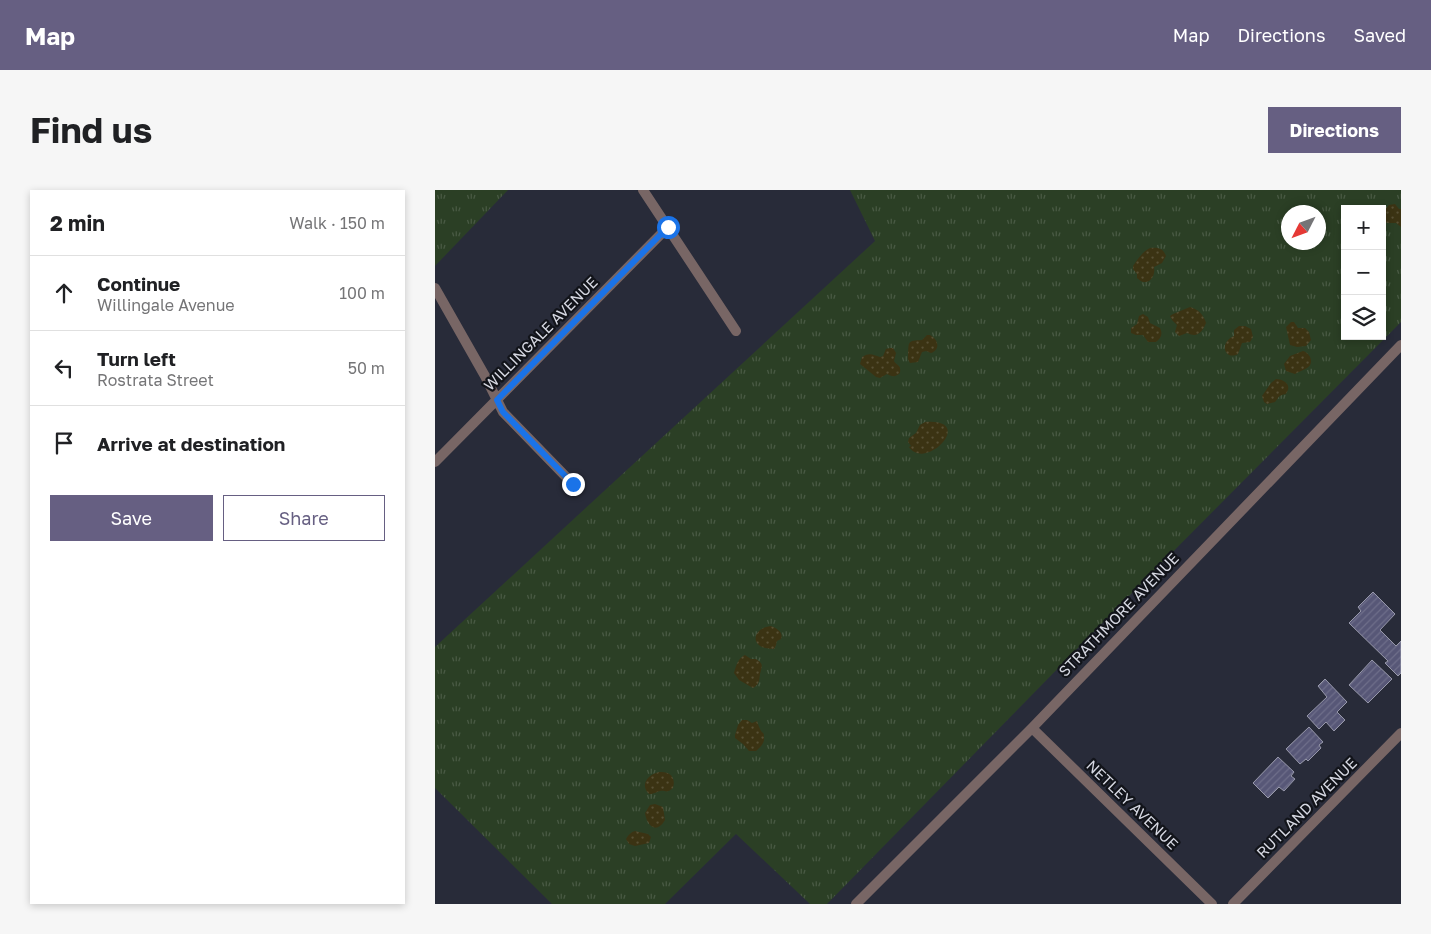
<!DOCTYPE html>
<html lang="en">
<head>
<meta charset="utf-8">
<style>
  body { margin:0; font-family:"Golos Text",sans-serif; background:#f6f6f6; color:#202124 }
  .controls { position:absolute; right:15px; top:15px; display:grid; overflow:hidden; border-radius:0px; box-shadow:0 2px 8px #0003 }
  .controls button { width:45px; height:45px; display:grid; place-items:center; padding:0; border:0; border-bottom:1px solid #e0e0e0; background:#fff; color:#202124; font:25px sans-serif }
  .compass { position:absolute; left:846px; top:15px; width:45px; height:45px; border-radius:50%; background:#fff; box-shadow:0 2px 8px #0003; rotate:228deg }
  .stop { position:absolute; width:15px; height:15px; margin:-11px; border:4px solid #1a73e8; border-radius:50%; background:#fff }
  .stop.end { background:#1a73e8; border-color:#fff; box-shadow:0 1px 5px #0008 }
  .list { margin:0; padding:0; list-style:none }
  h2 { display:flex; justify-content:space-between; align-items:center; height:65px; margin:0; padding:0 20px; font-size:21px }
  h2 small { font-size:16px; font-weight:400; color:#757577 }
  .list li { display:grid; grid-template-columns:32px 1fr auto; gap:15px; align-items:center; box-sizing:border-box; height:75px; padding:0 20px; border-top:1px solid #e0e0e0 }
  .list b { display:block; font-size:19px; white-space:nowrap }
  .list p { margin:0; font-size:16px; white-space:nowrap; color:#757577 }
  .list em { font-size:16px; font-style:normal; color:#757577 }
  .actions { display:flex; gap:10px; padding:15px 20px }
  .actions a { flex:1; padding:11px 0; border:1px solid #665f82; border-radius:0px; text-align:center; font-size:18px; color:#665f82 }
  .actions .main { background:#665f82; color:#fff }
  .icon { flex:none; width:28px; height:28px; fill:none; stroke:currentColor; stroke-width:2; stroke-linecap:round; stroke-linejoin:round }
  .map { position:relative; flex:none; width:966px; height:714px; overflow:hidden; border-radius:0px }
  header { display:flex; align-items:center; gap:30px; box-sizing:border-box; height:70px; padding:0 25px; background:#665f82; color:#fff }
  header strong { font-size:24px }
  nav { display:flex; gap:28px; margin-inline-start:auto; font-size:18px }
  .intro { display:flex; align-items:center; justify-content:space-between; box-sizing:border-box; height:120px; padding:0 30px }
  h1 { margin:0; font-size:35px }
  .button { padding:12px 22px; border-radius:0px; background:#665f82; color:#fff; font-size:18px; font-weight:700 }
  main { display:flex; gap:30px; padding:0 30px }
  aside { flex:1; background:#fff; border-radius:0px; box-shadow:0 2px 8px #0003 }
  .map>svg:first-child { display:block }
  .grass { fill:url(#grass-tufts); fill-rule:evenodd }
  .sand { fill:url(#sand-dots) }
  .building { fill:url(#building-hatch); stroke:#9798aa }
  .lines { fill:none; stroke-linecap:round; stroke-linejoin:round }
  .street { stroke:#786665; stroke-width:10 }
  .route { stroke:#1a73e8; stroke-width:6 }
  .labels { text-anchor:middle; stroke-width:4.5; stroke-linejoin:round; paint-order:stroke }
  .street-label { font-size:15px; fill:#d6d8e2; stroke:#12141a }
</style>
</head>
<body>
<header>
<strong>Map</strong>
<nav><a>Map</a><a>Directions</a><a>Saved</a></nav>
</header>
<div class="intro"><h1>Find us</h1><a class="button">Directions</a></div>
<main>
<aside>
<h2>2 min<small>Walk · 150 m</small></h2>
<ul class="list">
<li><svg class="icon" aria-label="ahead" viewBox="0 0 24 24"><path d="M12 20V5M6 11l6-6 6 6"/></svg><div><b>Continue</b><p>Willingale Avenue</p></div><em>100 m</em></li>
<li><svg class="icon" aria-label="left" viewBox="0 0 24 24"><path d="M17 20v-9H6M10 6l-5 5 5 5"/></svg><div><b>Turn left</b><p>Rostrata Street</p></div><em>50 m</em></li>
<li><svg class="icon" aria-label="arrive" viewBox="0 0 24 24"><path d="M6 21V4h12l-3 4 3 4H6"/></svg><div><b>Arrive at destination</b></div></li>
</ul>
<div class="actions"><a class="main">Save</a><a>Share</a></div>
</aside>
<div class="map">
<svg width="966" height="714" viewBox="0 0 966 714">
  <defs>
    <pattern id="grass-tufts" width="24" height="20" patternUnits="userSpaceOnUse" patternTransform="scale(1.25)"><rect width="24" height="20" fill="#2b3f25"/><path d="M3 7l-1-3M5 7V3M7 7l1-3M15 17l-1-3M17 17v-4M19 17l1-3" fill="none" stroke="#495a44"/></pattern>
    <pattern id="sand-dots" width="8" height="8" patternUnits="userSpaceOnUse" patternTransform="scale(1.25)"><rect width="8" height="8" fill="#3b3313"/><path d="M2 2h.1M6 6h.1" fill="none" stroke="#575035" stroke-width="1.8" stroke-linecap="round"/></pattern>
    <pattern id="building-hatch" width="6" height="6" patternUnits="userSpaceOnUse" patternTransform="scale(1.25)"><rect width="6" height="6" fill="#575777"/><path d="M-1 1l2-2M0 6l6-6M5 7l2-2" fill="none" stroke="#6e6e8a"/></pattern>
  </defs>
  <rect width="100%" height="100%" fill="#282b39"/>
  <path class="grass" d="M0 0H73L0 76Z
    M415 0H966V132L689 411 392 714H375L301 644 230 714H117L0 598V457L440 51ZM910 19H947V146H910ZM854 22H884V52H854Z"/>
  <path class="sand" d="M960 14 964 19H966V37L961 33H952L948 29 949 21 954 15Z
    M715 58C723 57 728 58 731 66L727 73 719 77C721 88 712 98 702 88V84L698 79V76C702 70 708 61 715 58Z
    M755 117C763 119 769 125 771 133 767 143 762 148 752 143L744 146 740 142 742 135 737 130 735 126 738 124Z
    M708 124 713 127 715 133 725 138C728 144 726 148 721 152H713L708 145H701L696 143V138L702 134 704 126Z
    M856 132H859L863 138H870L874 142 876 150 871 156 862 157 855 155 851 137Z
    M804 136H810L816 139 818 147 815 152 807 153 803 164C789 171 784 152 799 146V140Z
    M492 145H495C503 149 506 159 496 163L491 161 487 162 483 172 475 173C472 167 473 171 473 165 474 151 472 151 487 150Z
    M455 158H458L461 163 459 171C463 177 466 174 465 183 461 187 457 187 452 184L445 188 441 187 425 174 427 167C435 162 438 165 445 167L448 166 451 159Z
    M868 161C875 163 880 173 872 178 869 180 863 182 860 184L851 181 849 174 855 166Z
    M841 189C847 189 857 194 852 202 850 206 849 203 845 206 843 207 842 210 840 212L832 214 829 212 827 206 836 193Z
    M490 232C542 228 491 282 474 257L476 256 473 252 474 248 481 243 485 235Z
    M336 436C341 438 349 442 346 449 345 450 343 450 342 451 341 454 341 457 339 459 313 459 317 438 336 436Z
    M310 465 316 469H321C329 474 327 476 325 484 324 490 325 494 318 498L304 490 299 483C301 476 303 468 310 465Z
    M307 530H312L317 533 322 531C323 534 324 537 325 539 327 544 329 541 329 547 330 553 325 558 321 561H314L308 554 300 548V545L303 535Z
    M224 582C235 581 241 587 238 598 231 604 231 600 225 601 221 602 219 604 214 604 205 595 212 585 224 582Z
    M220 614 228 617 230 630C222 644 212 637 210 623L215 615Z
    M200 641 213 644 216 647 214 653 200 656 194 654 191 649C193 645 196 642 200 641Z"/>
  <path class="building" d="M938 402 960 424 945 440 961 456 966 451V483L963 486 950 473 953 471 914 433 926 421 923 417Z
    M937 470 957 489 933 513 914 495Z
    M890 489 912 512 902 522 910 530 899 541 891 532 884 539 872 526 892 507 883 496Z
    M874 537 888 552 884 555 886 558 873 571 871 569 865 574 851 559Z
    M843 567 859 582 856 586 860 589 849 601 844 597 833 608 818 593Z"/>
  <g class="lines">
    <path class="street" d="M208 0 301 141
      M0 98 50 186 68 222 138 294
      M0 272 233 37
      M597 538 777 714
      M421 714 597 538 966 155
      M798 714 966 543"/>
  </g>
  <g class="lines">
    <path class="route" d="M138 294 68 222 62 210 233 37"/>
  </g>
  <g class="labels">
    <g class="street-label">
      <text transform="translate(106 144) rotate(-45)" y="5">WILLINGALE AVENUE</text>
      <text transform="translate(684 425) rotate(-46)" y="5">STRATHMORE AVENUE</text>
      <text transform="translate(697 615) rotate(44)" y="5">NETLEY AVENUE</text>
      <text transform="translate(872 618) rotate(-45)" y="5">RUTLAND AVENUE</text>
    </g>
  </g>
</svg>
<div class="controls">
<button>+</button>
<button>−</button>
<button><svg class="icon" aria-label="layers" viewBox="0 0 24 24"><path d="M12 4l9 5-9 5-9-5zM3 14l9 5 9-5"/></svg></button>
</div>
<svg class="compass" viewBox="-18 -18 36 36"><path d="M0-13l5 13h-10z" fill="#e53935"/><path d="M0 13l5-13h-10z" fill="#757577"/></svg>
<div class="stop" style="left:233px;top:37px"></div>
<div class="stop end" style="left:138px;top:294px"></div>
</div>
</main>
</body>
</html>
